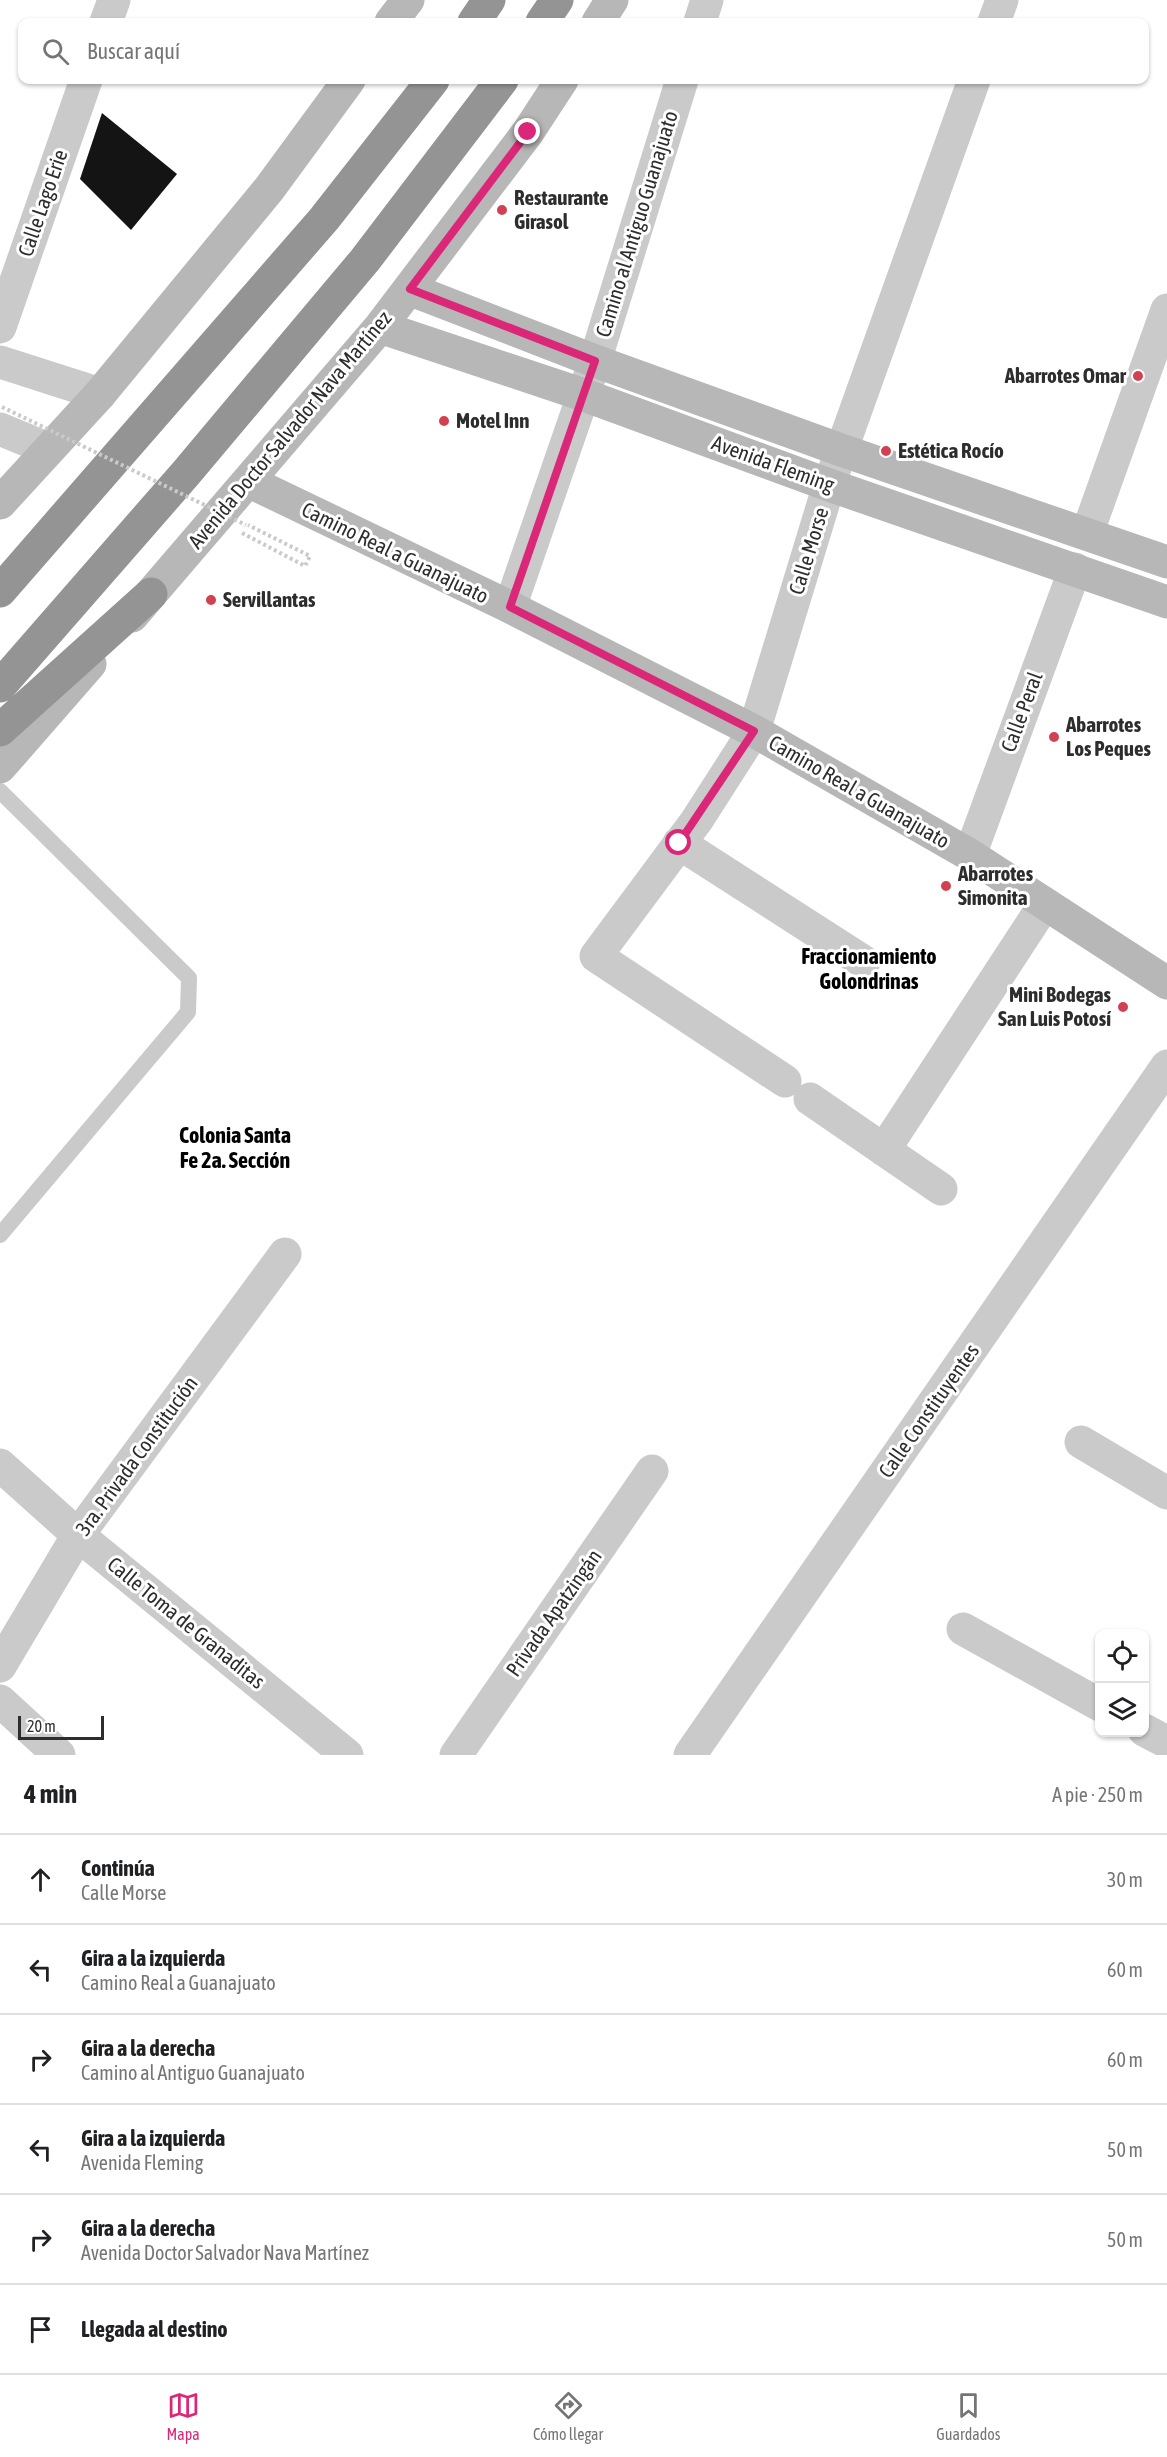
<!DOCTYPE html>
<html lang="es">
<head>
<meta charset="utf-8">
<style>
  body { margin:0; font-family:"Asap Condensed",sans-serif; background:#f6f6f6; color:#202124 }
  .controls { position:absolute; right:18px; bottom:18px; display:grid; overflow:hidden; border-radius:12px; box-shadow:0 2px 4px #0004 }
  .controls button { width:54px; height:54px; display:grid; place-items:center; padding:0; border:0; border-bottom:2px solid #e0e0e0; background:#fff; color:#202124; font:30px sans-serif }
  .scale { position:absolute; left:18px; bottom:15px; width:86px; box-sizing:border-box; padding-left:6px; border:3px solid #2d2d2d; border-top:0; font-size:16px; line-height:21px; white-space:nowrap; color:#2d2d2d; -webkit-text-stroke:4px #fff; paint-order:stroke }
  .stop { position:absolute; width:18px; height:18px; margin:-14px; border:4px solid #db2777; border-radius:50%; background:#fff }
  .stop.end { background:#db2777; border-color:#fff; box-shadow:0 2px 6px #0008 }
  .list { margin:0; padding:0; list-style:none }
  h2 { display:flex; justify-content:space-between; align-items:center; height:78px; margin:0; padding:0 24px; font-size:26px }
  h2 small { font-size:20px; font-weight:400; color:#757577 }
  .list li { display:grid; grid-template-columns:39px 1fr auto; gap:18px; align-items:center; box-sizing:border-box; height:90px; padding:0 24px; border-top:2px solid #e0e0e0 }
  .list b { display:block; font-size:22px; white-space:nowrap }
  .list p { margin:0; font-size:20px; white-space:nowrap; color:#757577 }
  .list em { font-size:20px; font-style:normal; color:#757577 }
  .icon { flex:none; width:33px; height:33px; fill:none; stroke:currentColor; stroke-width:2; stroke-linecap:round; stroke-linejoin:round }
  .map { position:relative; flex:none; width:1167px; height:1755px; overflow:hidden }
  .search { position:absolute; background:#fff; box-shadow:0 2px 4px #0004; left:18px; right:18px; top:18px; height:66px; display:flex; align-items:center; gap:15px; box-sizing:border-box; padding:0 21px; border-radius:12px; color:#757577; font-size:22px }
  .sheet { height:618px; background:#fff }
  nav { display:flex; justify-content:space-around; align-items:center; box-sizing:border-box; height:84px; border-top:2px solid #e0e0e0; background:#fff; font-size:16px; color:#757577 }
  nav a { display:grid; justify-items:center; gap:3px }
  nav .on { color:#db2777 }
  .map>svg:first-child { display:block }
  .building { fill:#141414 }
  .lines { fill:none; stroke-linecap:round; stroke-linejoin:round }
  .path { stroke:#cacaca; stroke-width:4; stroke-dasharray:3 3; stroke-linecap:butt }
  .lane { stroke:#cacaca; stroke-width:16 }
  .street { stroke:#cacaca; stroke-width:33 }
  .secondary { stroke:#b7b7b7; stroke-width:33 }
  .highway { stroke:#949494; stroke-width:33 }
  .path-bridge { stroke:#cacaca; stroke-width:4; stroke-dasharray:3 3; stroke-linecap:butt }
  .route { stroke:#db2777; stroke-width:8 }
  .poi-dot { fill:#d24151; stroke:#fff; stroke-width:2 }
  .labels { text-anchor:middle; stroke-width:6; stroke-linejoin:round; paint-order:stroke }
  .poi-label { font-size:21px; font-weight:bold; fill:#2d2d2d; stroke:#fff; text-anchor:start }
  .street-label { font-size:21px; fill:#2d2d2d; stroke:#fff }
  .neighbourhood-label { font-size:22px; font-weight:bold; fill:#000; stroke:#fff }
</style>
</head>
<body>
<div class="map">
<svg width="1167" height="1755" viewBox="0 0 1167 1755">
  <rect width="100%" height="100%" fill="#fff"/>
  <path class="building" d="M102 113 177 174 131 230 80 179Z"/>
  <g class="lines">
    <path class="path" d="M242 533 305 566 310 556 248 525"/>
    <path class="lane" d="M0 791 189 978 188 1012 0 1235"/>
    <path class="street" d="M106 22 114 0
      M700 22 707 0
      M994 22 1002 0
      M0 327 86 80
      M0 362 100 394
      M0 429 48 449
      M1087 534 1167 310
      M510 607 595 361 682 80
      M679 843 864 962
      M970 855 1075 569
      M785 1081 596 956 697 820 754 731 829 485 974 80
      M810 1099 941 1189
      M884 1150 1044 905
      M1081 1442 1167 1493
      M0 1465 78 1535 347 1755
      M963 1629 1100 1705
      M0 1666 78 1535 285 1254
      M0 1701 59 1755
      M1144 1730 1167 1742
      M456 1755 652 1471
      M690 1755 1167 1066"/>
    <path class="secondary" d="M391 22 408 0
      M598 22 612 0
      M409 289 595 361 841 450 1167 562
      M380 327 584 395 829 485 1167 602
      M248 481 510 607 754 731 970 855 1167 983
      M0 503 100 394 269 189 349 80
      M132 616 380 327 528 132 562 80
      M0 767 90 664"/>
    <path class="highway" d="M474 22 489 0
      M542 22 557 0
      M0 591 324 219 433 80
      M0 686 186 473 365 260 502 80
      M0 730 151 594"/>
    <path class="path-bridge" d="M2 407 246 525"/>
  </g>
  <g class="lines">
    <path class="route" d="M528 132 410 289 595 361 510 607 754 731 679 843"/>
  </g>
  <g class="poi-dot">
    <circle cx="502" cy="210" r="6"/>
    <circle cx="1138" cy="376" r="6"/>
    <circle cx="444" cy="421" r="6"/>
    <circle cx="886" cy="451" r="6"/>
    <circle cx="211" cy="600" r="6"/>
    <circle cx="1054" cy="737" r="6"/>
    <circle cx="946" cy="886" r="6"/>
    <circle cx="1123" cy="1007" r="6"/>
  </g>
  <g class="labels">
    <g class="poi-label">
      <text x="514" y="205">Restaurante<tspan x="514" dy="24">Girasol</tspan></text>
      <text x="1126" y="383" text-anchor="end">Abarrotes Omar</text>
      <text x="456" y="428">Motel Inn</text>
      <text x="898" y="458">Estética Rocío</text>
      <text x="223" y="607">Servillantas</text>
      <text x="1066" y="732">Abarrotes<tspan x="1066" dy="24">Los Peques</tspan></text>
      <text x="958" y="881">Abarrotes<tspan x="958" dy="24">Simonita</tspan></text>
      <text x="1111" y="1002" text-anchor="end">Mini Bodegas<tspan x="1111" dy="24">San Luis Potosí</tspan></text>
    </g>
    <g class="street-label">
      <text transform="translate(43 203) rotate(-71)" y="7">Calle Lago Erie</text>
      <text transform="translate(637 224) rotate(-73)" y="7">Camino al Antiguo Guanajuato</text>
      <text transform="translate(290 430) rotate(-50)" y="7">Avenida Doctor Salvador Nava Martínez</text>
      <text transform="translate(773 464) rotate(20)" y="7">Avenida Fleming</text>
      <text transform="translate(809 551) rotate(-73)" y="7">Calle Morse</text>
      <text transform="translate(395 553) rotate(26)" y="7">Camino Real a Guanajuato</text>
      <text transform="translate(1022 712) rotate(-70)" y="7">Calle Peral</text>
      <text transform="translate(859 792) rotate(30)" y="7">Camino Real a Guanajuato</text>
      <text transform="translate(929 1411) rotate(-55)" y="7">Calle Constituyentes</text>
      <text transform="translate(137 1456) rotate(-54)" y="7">3ra. Privada Constitución</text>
      <text transform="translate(554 1613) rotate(-55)" y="7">Privada Apatzingán</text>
      <text transform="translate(186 1623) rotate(39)" y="7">Calle Toma de Granaditas</text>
    </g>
    <g class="neighbourhood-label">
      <text x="869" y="964">Fraccionamiento<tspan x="869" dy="25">Golondrinas</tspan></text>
      <text x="235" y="1143">Colonia Santa<tspan x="235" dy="25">Fe 2a. Sección</tspan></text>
    </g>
  </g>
</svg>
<div class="controls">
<button><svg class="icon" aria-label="locate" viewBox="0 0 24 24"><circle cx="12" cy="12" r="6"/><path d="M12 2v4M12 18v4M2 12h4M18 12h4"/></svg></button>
<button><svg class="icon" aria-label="layers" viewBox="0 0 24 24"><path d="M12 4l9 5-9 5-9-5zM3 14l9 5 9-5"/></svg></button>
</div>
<div class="scale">20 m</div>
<div class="stop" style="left:679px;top:843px"></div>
<div class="stop end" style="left:528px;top:132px"></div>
<div class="search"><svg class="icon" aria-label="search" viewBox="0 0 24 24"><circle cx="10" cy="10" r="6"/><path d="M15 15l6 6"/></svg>Buscar aquí</div>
</div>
<section class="sheet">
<h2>4 min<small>A pie · 250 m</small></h2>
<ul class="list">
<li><svg class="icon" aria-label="ahead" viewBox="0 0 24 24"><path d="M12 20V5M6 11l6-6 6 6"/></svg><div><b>Continúa</b><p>Calle Morse</p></div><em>30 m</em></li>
<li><svg class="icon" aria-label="left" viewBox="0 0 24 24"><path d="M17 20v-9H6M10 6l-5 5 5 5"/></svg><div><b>Gira a la izquierda</b><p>Camino Real a Guanajuato</p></div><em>60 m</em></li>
<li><svg class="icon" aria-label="right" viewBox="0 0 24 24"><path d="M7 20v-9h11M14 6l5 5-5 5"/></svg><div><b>Gira a la derecha</b><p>Camino al Antiguo Guanajuato</p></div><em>60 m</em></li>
<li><svg class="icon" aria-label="left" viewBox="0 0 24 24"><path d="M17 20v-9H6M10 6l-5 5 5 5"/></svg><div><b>Gira a la izquierda</b><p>Avenida Fleming</p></div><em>50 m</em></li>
<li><svg class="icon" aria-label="right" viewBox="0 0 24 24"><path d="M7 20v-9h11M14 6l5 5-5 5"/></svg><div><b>Gira a la derecha</b><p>Avenida Doctor Salvador Nava Martínez</p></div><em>50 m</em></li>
<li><svg class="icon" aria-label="arrive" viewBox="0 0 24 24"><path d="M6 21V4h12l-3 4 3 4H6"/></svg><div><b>Llegada al destino</b></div></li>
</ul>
</section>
<nav>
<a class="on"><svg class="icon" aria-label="map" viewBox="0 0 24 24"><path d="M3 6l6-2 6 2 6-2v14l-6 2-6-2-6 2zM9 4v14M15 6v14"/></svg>Mapa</a>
<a><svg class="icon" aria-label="directions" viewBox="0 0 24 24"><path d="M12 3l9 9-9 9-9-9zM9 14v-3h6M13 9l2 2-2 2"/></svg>Cómo llegar</a>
<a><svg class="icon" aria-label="saved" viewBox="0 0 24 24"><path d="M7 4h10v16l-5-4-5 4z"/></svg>Guardados</a>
</nav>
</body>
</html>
